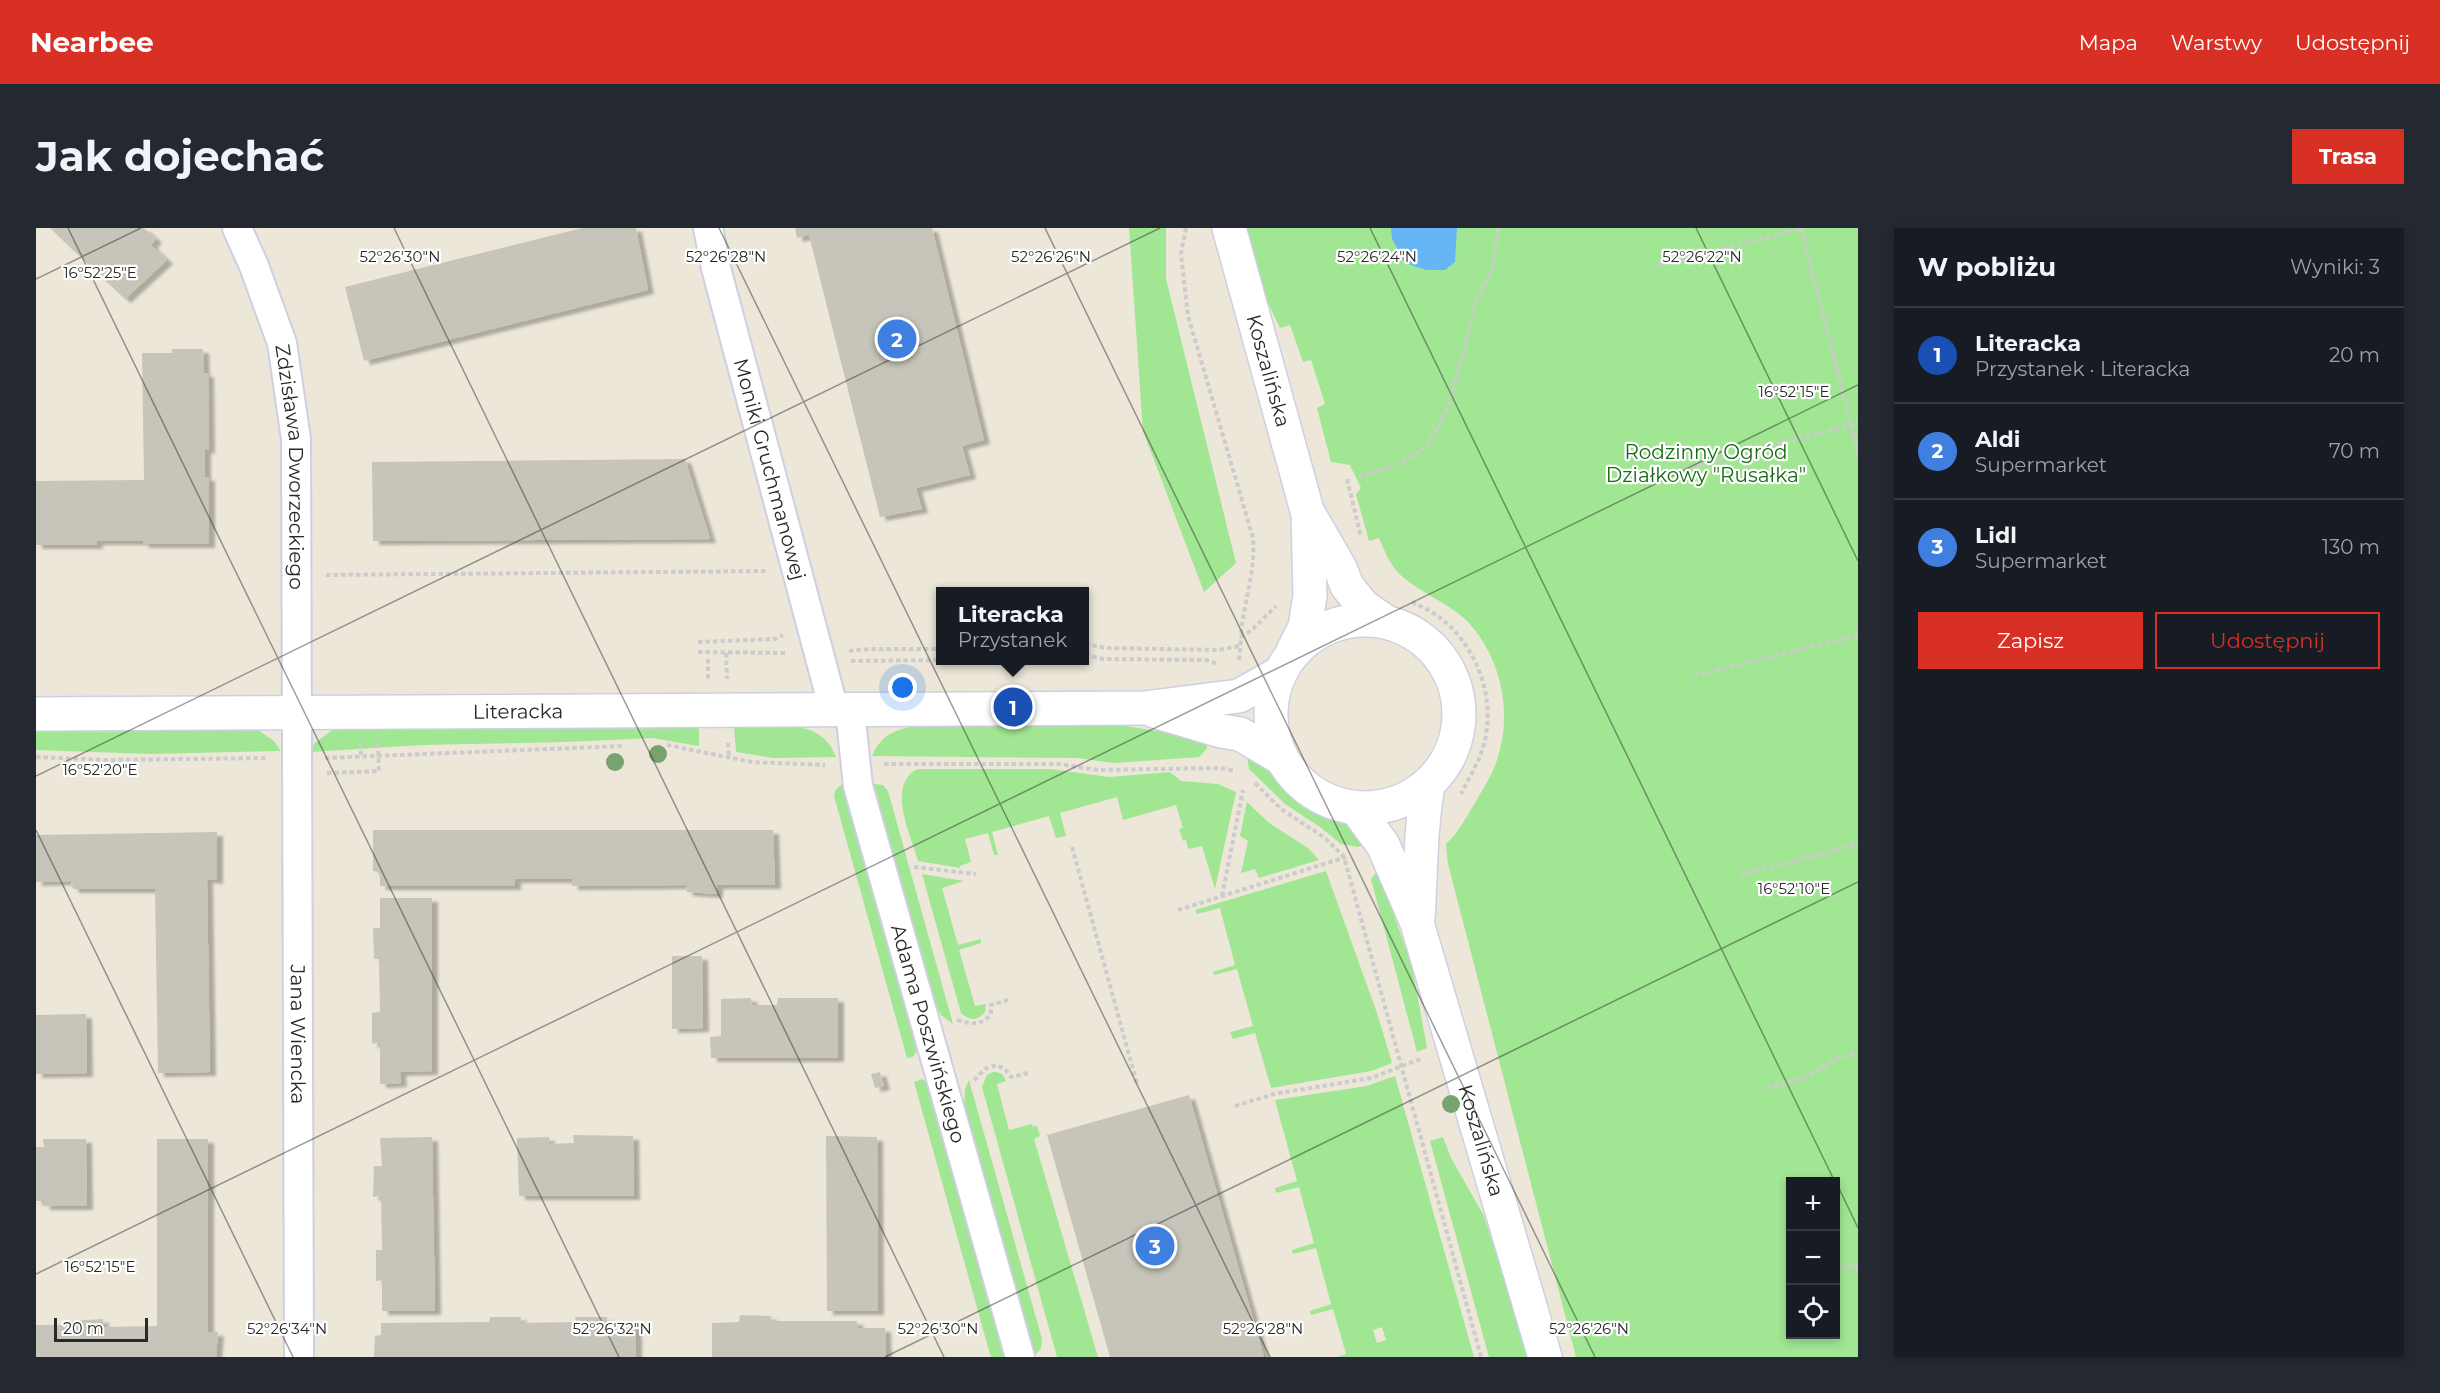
<!DOCTYPE html>
<html lang="pl">
<head>
<meta charset="utf-8">
<style>
  body { margin:0; font-family:Montserrat,sans-serif; background:#242831; color:#f1f3f6 }
  .controls { position:absolute; right:18px; bottom:18px; display:grid; overflow:hidden; border-radius:0px; box-shadow:0 3px 9px #0003 }
  .controls button { width:54px; height:54px; display:grid; place-items:center; padding:0; border:0; border-bottom:2px solid #363941; background:#171b24; color:#f1f3f6; font:30px sans-serif }
  .scale { position:absolute; left:18px; bottom:15px; width:94px; box-sizing:border-box; padding-left:6px; border:3px solid #292929; border-top:0; font-size:16px; line-height:21px; white-space:nowrap; color:#292929; -webkit-text-stroke:4px #fff; paint-order:stroke }
  .you { position:absolute; left:867px; top:460px; width:21px; height:21px; margin:-15px; border:4px solid #fff; border-radius:50%; background:#1a73e8; box-shadow:0 0 0 9px #1a73e833 }
  .badge { display:grid; place-items:center; width:39px; height:39px; border-radius:50%; background:#d93025; color:#fff; font-size:20px; font-weight:700 }
  .pin { position:absolute; translate:-50% -50%; border:3px solid #fff; box-shadow:0 2px 6px #0006 }
  .popup { position:absolute; left:900px; top:359px; width:153px; height:78px; box-sizing:border-box; display:grid; place-content:center; border-radius:0px; background:#171b24; filter:drop-shadow(0 2px 4px #0005); font-size:20px; white-space:nowrap; color:#9ea1a6 }
  .popup b { font-size:22px; color:#f1f3f6 }
  .popup::after { content:''; position:absolute; left:50%; top:100%; margin-left:-12px; border:12px solid transparent; border-top-color:#171b24 }
  .list { margin:0; padding:0; list-style:none }
  h2 { display:flex; justify-content:space-between; align-items:center; height:78px; margin:0; padding:0 24px; font-size:26px }
  h2 small { font-size:20px; font-weight:400; color:#9ea1a6 }
  .list li { display:grid; grid-template-columns:39px 1fr auto; gap:18px; align-items:center; box-sizing:border-box; height:96px; padding:0 24px; border-top:2px solid #363941 }
  .list b { display:block; font-size:22px; white-space:nowrap }
  .list p { margin:0; font-size:20px; white-space:nowrap; color:#9ea1a6 }
  .list em { font-size:20px; font-style:normal; color:#9ea1a6 }
  .actions { display:flex; gap:12px; padding:18px 24px }
  .actions a { flex:1; padding:14px 0; border:2px solid #d93025; border-radius:0px; text-align:center; font-size:21px; color:#d93025 }
  .actions .main { background:#d93025; color:#fff }
  .icon { flex:none; width:33px; height:33px; fill:none; stroke:currentColor; stroke-width:2; stroke-linecap:round; stroke-linejoin:round }
  .map { position:relative; flex:none; width:1822px; height:1129px; overflow:hidden; border-radius:0px }
  header { display:flex; align-items:center; gap:36px; box-sizing:border-box; height:84px; padding:0 30px; background:#d93025; color:#fff }
  header strong { font-size:28px }
  nav { display:flex; gap:33px; margin-inline-start:auto; font-size:21px }
  .intro { display:flex; align-items:center; justify-content:space-between; box-sizing:border-box; height:144px; padding:0 36px }
  h1 { margin:0; font-size:42px }
  .button { padding:15px 27px; border-radius:0px; background:#d93025; color:#fff; font-size:21px; font-weight:700 }
  main { display:flex; gap:36px; padding:0 36px }
  aside { flex:1; background:#171b24; border-radius:0px; box-shadow:0 3px 9px #0003 }
  .map>svg:first-child { display:block }
  .green { fill:#a1e692; fill-rule:evenodd }
  .water { fill:#66b6f5 }
  .building { fill:#c7c4b9; filter:url(#shadow) }
  .lines { fill:none; stroke-linecap:round; stroke-linejoin:round }
  .minor-casing { stroke:#cfcfe3; stroke-width:32 }
  .tertiary-casing { stroke:#cfcfe3; stroke-width:36 }
  .path { stroke:#ccc; stroke-width:4; stroke-dasharray:4.5 3; stroke-linecap:butt }
  .minor { stroke:#fff; stroke-width:28 }
  .tertiary { stroke:#fff; stroke-width:33 }
  .tree { fill:#78a26e }
  .ticks { fill:none; stroke:#292929; stroke-width:1.5; stroke-opacity:0.45 }
  .labels { text-anchor:middle; stroke-width:4.5; stroke-linejoin:round; paint-order:stroke }
  .street-label { font-size:20px; fill:#292929; stroke:#fff }
  .park-label { font-size:20px; fill:#196916; stroke:#fff }
  .ticks-label { font-size:15px; text-anchor:middle; fill:#292929; stroke:#fff; stroke-width:4.5; stroke-linejoin:round; paint-order:stroke }
</style>
</head>
<body>
<header>
<strong>Nearbee</strong>
<nav><a>Mapa</a><a>Warstwy</a><a>Udostępnij</a></nav>
</header>
<div class="intro"><h1>Jak dojechać</h1><a class="button">Trasa</a></div>
<main>
<div class="map">
<svg width="1822" height="1129" viewBox="0 0 1822 1129">
  <defs>
    <filter id="shadow"><feDropShadow dx="6" dy="4" stdDeviation="1.5" flood-color="#0004"/></filter>
  </defs>
  <rect width="100%" height="100%" fill="#ece7d9"/>
  <path class="green" d="M1093 0H1130V51L1200 335 1168 364 1107 203Z
    M1210 0H1822V1129H1540L1412 636 1410 616C1423 604 1430 589 1439 575 1448 559 1459 543 1463 525 1476 480 1464 428 1431 393 1410 372 1379 364 1360 342 1352 333 1348 321 1343 310L1333 313 1320 266 1325 260 1314 237 1295 234 1281 180 1289 176 1275 132 1267 134 1254 97 1244 100 1220 50ZM1754 954H1800V1106H1754Z
    M1050 497 1090 498 1170 511 1171 520 1163 529 1078 535 1042 530 836 528C845 507 859 501 881 498Z
    M698 498C732 498 785 487 800 529L737 530 700 524Z
    M663 499V518L616 510 529 514 386 517 275 524 278 516 296 502Z
    M222 502 238 513 245 523 114 526 0 522V504Z
    M1210 521 1236 539 1263 571 1281 583 1314 597 1331 616 1322 619 1305 616 1284 599 1249 576 1213 541Z
    M881 541H1015L1073 549 1134 544 1145 553 1182 556 1200 564 1179 661 1166 618 1152 621 1150 612 1147 613 1143 601 1147 600 1140 577 1087 592 1081 569 1024 585 1030 608 1020 610 1013 588 956 604 962 627H958L952 605 929 611 935 634 924 638V640L882 633C875 607 850 558 881 541Z
    M807 555 881 823 877 829 871 830 798 568 799 563Z
    M838 556 847 557 852 563 917 796 905 787 896 771Z
    M1211 574 1233 595 1272 620 1283 632 1223 650 1219 641 1205 645 1212 613 1204 608Z
    M1342 642 1376 738 1391 820 1381 824 1335 651Z
    M1290 643 1342 788 1356 835 1335 843 1235 860 1219 805 1197 811 1194 804 1217 798 1201 741 1178 747 1177 744 1199 737 1184 680 1161 686 1159 682Z
    M886 646 928 653 906 660 922 717 945 711V715L923 722 939 778 950 776 949 784C941 793 934 793 925 785Z
    M957 844C964 844 968 846 970 853L961 856 973 902 996 896 997 899 1001 898 1004 908 998 911 1062 1129H1021L946 859 951 847Z
    M1359 848 1438 1129H1302L1310 1126 1297 1081 1275 1087 1274 1083 1295 1076 1280 1020 1257 1026 1256 1022 1278 1015 1263 959 1240 965 1239 960 1261 953 1239 872 1331 858ZM1346 1099 1350 1112 1341 1115 1337 1102Z
    M886 851 892 855 968 1129H955L954 1126 878 854Z
    M933 852 1006 1111 1005 1121 997 1128 928 883 929 861Z
    M1407 909 1415 930 1448 988 1493 1129H1453L1394 913Z"/>
  <path class="water" d="M1355 0H1421L1419 34 1409 42H1390L1369 35 1356 11Z"/>
  <path class="building" d="M14 0H108L120 11 115 17 131 32 89 71Z
    M546 0H600L612 62 328 133 309 59Z
    M759 0H896L948 212 926 218 934 247 880 260 886 281 844 289 773 7 761 10Z
    M136 121H167L168 145H172L173 222 169 221V249H173V316H107V313H61V317H0V253L108 252 106 125H136Z
    M649 231 674 311 337 313 336 234Z
    M337 602H737L739 657H681V666L651 664 650 657 536 658V651H479V658H344V644L337 643Z
    M181 604V652L171 651 174 844 122 845 119 661H37L35 653 0 654V607Z
    M344 670H396V843L364 844 365 855 344 856V814L336 816V785L344 784 343 731H338L337 700H344Z
    M636 728H666L667 800 636 801Z
    M715 770 716 777H741L742 770H802V830H675L674 809 685 808V771Z
    M50 786 51 845 0 846V787Z
    M844 844 848 858 839 860 835 846Z
    M1153 867 1228 1129H1074L1011 907Z
    M537 907 597 908 598 968H483L481 910 513 909V916L538 915Z
    M790 908 841 909 842 1083H791Z
    M396 909 399 1083H346V1052L340 1053V1022H346L345 968 337 969 338 938H346L344 910Z
    M7 911H50L51 978H8V973H0V919H8Z
    M121 911H172V1104H182L180 1129H0V1097H35L34 1093 67 1091V1099L121 1098Z
    M704 1087 735 1088V1093H821L822 1100H849L850 1129H676V1095L703 1094Z
    M454 1089H485L484 1095 540 1094 539 1089H571V1094L600 1095V1129H338L339 1108 345 1107V1095L453 1094Z"/>
  <g class="lines">
    <g class="minor-casing">
      <g id="minor">
        <path id="s1" d="M201 0 218 38 246 115 260 211 263 1129"/>
        <path id="s2" d="M672 0 680 40 798 482"/>
        <path id="s3" d="M814 482 822 558 984 1129"/>
      </g>
    </g>
    <g class="tertiary-casing">
      <g id="tertiary">
        <path id="s4" d="M1193 0 1272 286 1274 368 1269 399 1257 423"/>
        <path d="M1274 288 1304 340 1311 358 1327 378 1350 394"/>
        <circle cx="1329" cy="486" r="94"/>
        <path d="M1118 483 1185 503 1204 506 1245 530"/>
        <path id="s5" d="M0 486 1108 480 1203 468 1242 446"/>
        <path id="s6" d="M1322 583 1347 617 1381 695 1509 1129"/>
        <path d="M1382 691C1385 647 1384 602 1392 558"/>
      </g>
    </g>
    <path class="path" d="M1150 0 1145 26 1152 88 1217 310C1220 344 1207 375 1205 409
      M1765 0 1822 224
      M1621 38 1768 0
      M1323 248C1346 243 1376 233 1392 214 1417 184 1427 121 1437 84 1441 69 1450 55 1455 41 1460 29 1460 13 1462 0
      M1311 251 1325 309
      M1603 253 1822 195
      M290 347 730 343
      M1376 374C1386 379 1398 384 1407 392 1442 421 1460 472 1448 516 1443 534 1433 550 1425 566
      M662 414 739 411 747 407
      M1049 416 1070 420 1183 422 1203 418
      M813 423 834 421H905
      M662 424 751 425
      M690 425 691 451
      M1049 427 1067 431 1170 432 1182 436
      M672 431V452
      M1203 432 1205 409 1216 402 1240 378
      M815 433 911 432
      M1658 448 1822 407
      M325 515V529
      M692 515 693 530
      M631 517 716 534 789 537
      M0 529 70 532 231 530
      M289 530 587 518
      M848 536H1024L1062 542 1183 540 1200 543
      M291 545 343 543 342 515
      M1219 555 1245 581 1289 610 1308 629 1445 1129
      M1036 619 1101 856
      M878 639 940 646
      M1705 647 1822 616
      M1186 668 1207 562
      M1142 682 1310 629
      M921 792C936 796 943 798 955 787V777L972 772
      M938 852 949 841 960 837 969 841 975 849 992 845
      M1731 860 1770 849 1802 830 1822 825
      M1199 878 1238 866 1335 850 1387 830
      M1805 1041 1822 1037"/>
    <use href="#minor" class="minor"/>
    <use href="#tertiary" class="tertiary"/>
  </g>
  <g class="tree">
    <circle cx="622" cy="526" r="9"/>
    <circle cx="579" cy="534" r="9"/>
    <circle cx="1415" cy="876" r="9"/>
  </g>
  <path class="ticks" d="M32 0 583 1129M358 0 908 1129M683 0 1234 1129M1009 0 1559 1129M1334 0 1799 954M1660 0 1822 333M0 51 105 0M0 548 1124 0M0 602 257 1129M1800 954 1822 1000M0 1046 1822 157M849 1129 1822 654"/>
  <g class="labels">
    <g class="street-label">
      <text dy="7" stroke="none"><textPath href="#s4" startOffset="148">Koszalińska</textPath></text>
      <text dy="7" stroke="none"><textPath href="#s1" startOffset="248">Zdzisława Dworzeckiego</textPath></text>
      <text dy="7" stroke="none"><textPath href="#s2" startOffset="249">Moniki Gruchmanowej</textPath></text>
      <text dy="7" stroke="none"><textPath href="#s5" startOffset="482">Literacka</textPath></text>
      <text dy="7" stroke="none"><textPath href="#s1" startOffset="816">Jana Wiencka</textPath></text>
      <text dy="7" stroke="none"><textPath href="#s3" startOffset="334">Adama Poszwińskiego</textPath></text>
      <text dy="7" stroke="none"><textPath href="#s6" startOffset="354">Koszalińska</textPath></text>
    </g>
    <g class="park-label">
      <text x="1670" y="231">Rodzinny Ogród<tspan x="1670" dy="23">Działkowy "Rusałka"</tspan></text>
    </g>
  </g>
  <g class="ticks-label">
    <text x="364" y="34">52°26'30"N</text>
    <text x="1015" y="34">52°26'26"N</text>
    <text x="1341" y="34">52°26'24"N</text>
    <text x="690" y="34">52°26'28"N</text>
    <text x="1666" y="34">52°26'22"N</text>
    <text x="64" y="50">16°52'25"E</text>
    <text x="1758" y="169">16°52'15"E</text>
    <text x="64" y="547">16°52'20"E</text>
    <text x="1758" y="666">16°52'10"E</text>
    <text x="64" y="1044">16°52'15"E</text>
    <text x="251" y="1106">52°26'34"N</text>
    <text x="576" y="1106">52°26'32"N</text>
    <text x="902" y="1106">52°26'30"N</text>
    <text x="1227" y="1106">52°26'28"N</text>
    <text x="1553" y="1106">52°26'26"N</text>
  </g>
</svg>
<div class="controls">
<button>+</button>
<button>−</button>
<button><svg class="icon" aria-label="locate" viewBox="0 0 24 24"><circle cx="12" cy="12" r="6"/><path d="M12 2v4M12 18v4M2 12h4M18 12h4"/></svg></button>
</div>
<div class="scale">20 m</div>
<div class="you"></div>
<div class="pin badge" style="left:977px;top:479px;background:#1a4fb4">1</div>
<div class="popup"><b>Literacka</b>Przystanek</div>
<div class="pin badge" style="left:861px;top:111px;background:#3f7fe0">2</div>
<div class="pin badge" style="left:1119px;top:1018px;background:#3f7fe0">3</div>
</div>
<aside>
<h2>W pobliżu<small>Wyniki: 3</small></h2>
<ul class="list">
<li><span class="badge" style="background:#1a4fb4">1</span><div><b>Literacka</b><p>Przystanek · Literacka</p></div><em>20 m</em></li>
<li><span class="badge" style="background:#3f7fe0">2</span><div><b>Aldi</b><p>Supermarket</p></div><em>70 m</em></li>
<li><span class="badge" style="background:#3f7fe0">3</span><div><b>Lidl</b><p>Supermarket</p></div><em>130 m</em></li>
</ul>
<div class="actions"><a class="main">Zapisz</a><a>Udostępnij</a></div>
</aside>
</main>
</body>
</html>
